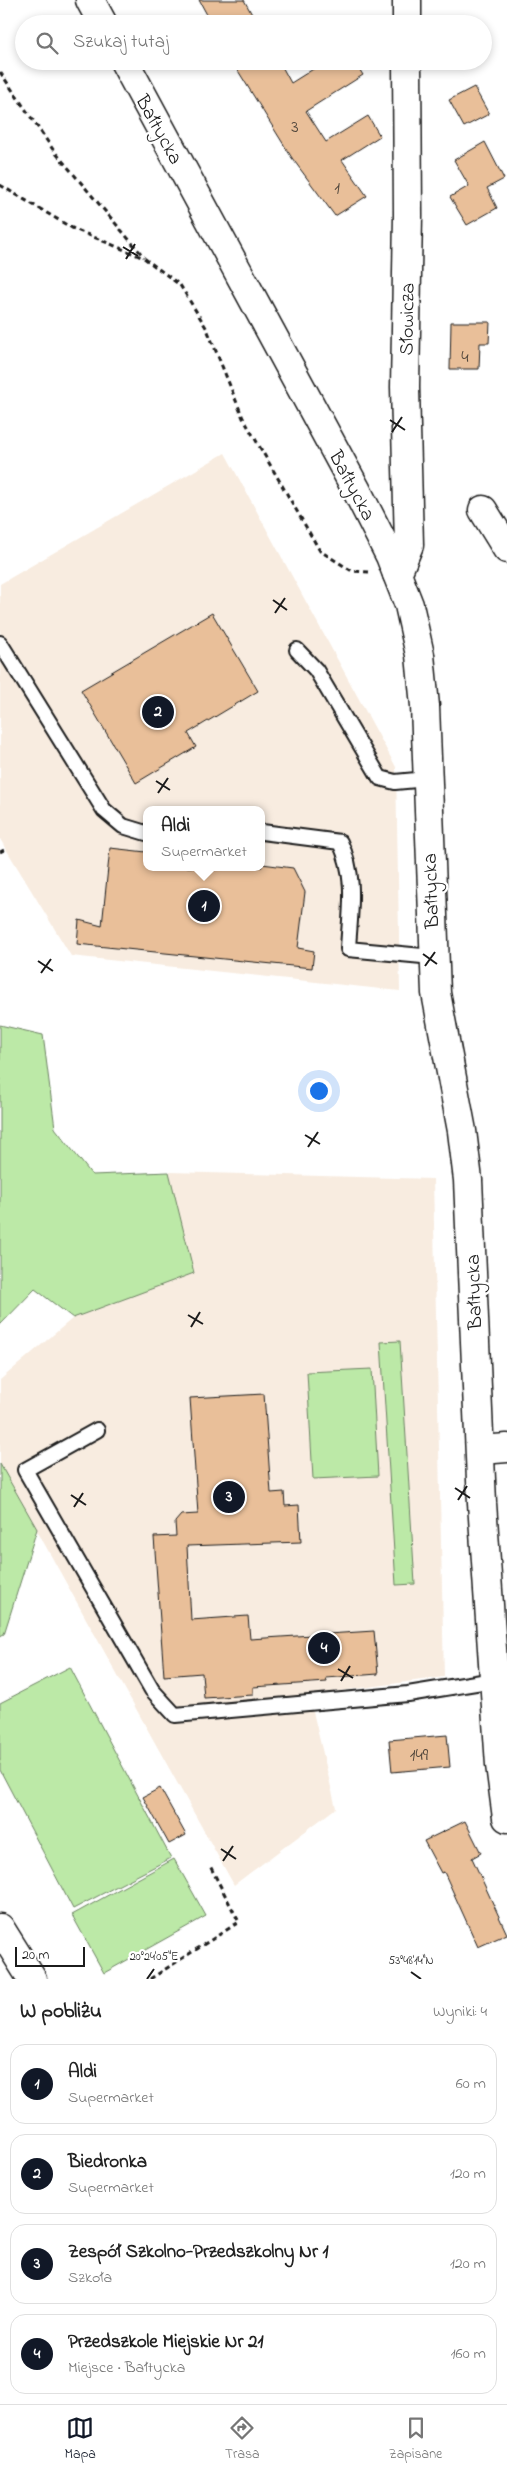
<!DOCTYPE html>
<html lang="pl">
<head>
<meta charset="utf-8">
<style>
  body { margin:0; font-family:"Indie Flower",sans-serif; background:#f6f6f6; color:#222 }
  .scale { position:absolute; left:15px; bottom:12px; width:70px; box-sizing:border-box; padding-left:5px; border:2px solid #1c1c1c; border-top:0; font-size:14px; line-height:18px; white-space:nowrap; color:#1c1c1c; -webkit-text-stroke:4px #fff; paint-order:stroke }
  .you { position:absolute; left:318px; top:1090px; width:18px; height:18px; margin:-12px; border:4px solid #fff; border-radius:50%; background:#1a73e8; box-shadow:0 0 0 8px #1a73e833 }
  .badge { display:grid; place-items:center; width:32px; height:32px; border-radius:50%; background:#111827; color:#fff; font-size:16px; font-weight:700 }
  .pin { position:absolute; translate:-50% -50%; border:2px solid #fff; box-shadow:0 1px 5px #0006 }
  .popup { position:absolute; left:143px; top:806px; width:122px; height:65px; box-sizing:border-box; display:grid; place-content:center; border-radius:10px; background:#fff; filter:drop-shadow(0 1px 4px #0005); font-size:16px; white-space:nowrap; color:#767676 }
  .popup b { font-size:19px; color:#222 }
  .popup::after { content:''; position:absolute; left:50%; top:100%; margin-left:-10px; border:10px solid transparent; border-top-color:#fff }
  .list { margin:0; padding:0; list-style:none }
  h2 { display:flex; justify-content:space-between; align-items:center; height:65px; margin:0; padding:0 20px; font-size:21px }
  h2 small { font-size:16px; font-weight:400; color:#767676 }
  .list li { display:grid; grid-template-columns:32px 1fr auto; gap:15px; align-items:center; box-sizing:border-box; height:80px; margin:0 10px 10px; padding:0 10px; border:1px solid #e0e0e0; border-radius:15px }
  .list b { display:block; font-size:19px; white-space:nowrap }
  .list p { margin:0; font-size:16px; white-space:nowrap; color:#767676 }
  .list em { font-size:16px; font-style:normal; color:#767676 }
  .icon { flex:none; width:28px; height:28px; fill:none; stroke:currentColor; stroke-width:2; stroke-linecap:round; stroke-linejoin:round }
  .map { position:relative; flex:none; width:507px; height:1979px; overflow:hidden }
  .search { position:absolute; background:#fff; box-shadow:0 2px 8px #0003; left:15px; right:15px; top:15px; height:55px; display:flex; align-items:center; gap:12px; box-sizing:border-box; padding:0 18px; border-radius:28px; color:#767676; font-size:19px }
  .sheet { height:425px; background:#fff }
  nav { display:flex; justify-content:space-around; align-items:center; box-sizing:border-box; height:70px; border-top:1px solid #e0e0e0; background:#fff; font-size:14px; color:#767676 }
  nav a { display:grid; justify-items:center; gap:2px }
  nav .on { color:#111827 }
  .map>svg:first-child { display:block }
  .built { fill:#f8ece0; fill-rule:evenodd }
  .grass { fill:#bce9a7; stroke:#6c8262 }
  .building { fill:#e9bf99; stroke:#1c1c1c }
  .lines { fill:none; stroke-linecap:round; stroke-linejoin:round }
  .service-casing { stroke:#1c1c1c; stroke-width:18 }
  .minor-casing { stroke:#1c1c1c; stroke-width:31 }
  .secondary-casing { stroke:#1c1c1c; stroke-width:31 }
  .path { stroke:#1c1c1c; stroke-width:3; stroke-dasharray:5 4; stroke-linecap:butt }
  .service { stroke:#fff; stroke-width:14 }
  .minor { stroke:#fff; stroke-width:28 }
  .secondary { stroke:#fff; stroke-width:28 }
  .ticks { fill:none; stroke:#1c1c1c; stroke-width:2 }
  .labels { text-anchor:middle; stroke-width:4.5; stroke-linejoin:round; paint-order:stroke }
  .number-label { font-size:18px; fill:#4f453b }
  .street-label { font-size:20px; fill:#1c1c1c; stroke:#fff }
  .ticks-label { font-size:12px; text-anchor:middle; fill:#1c1c1c; stroke:#fff; stroke-width:4.5; stroke-linejoin:round; paint-order:stroke }
</style>
</head>
<body>
<div class="map">
<svg width="507" height="1979" viewBox="0 0 507 1979">
  <rect width="100%" height="100%" fill="#fff"/>
  <filter id="ink" filterUnits="userSpaceOnUse"><feTurbulence type="fractalNoise" baseFrequency=".02" numOctaves="2"/><feDisplacementMap in="SourceGraphic" scale="10" xChannelSelector="R" yChannelSelector="G"/><feConvolveMatrix kernelMatrix="1 2 1 2 8 2 1 2 1" color-interpolation-filters="sRGB"/></filter>
  <g filter="url(#ink)">
    <path class="built" d="M225 453 396 767 400 991 71 956 0 839V584ZM146 810H262V867H146Z
      M169 1172 433 1179 444 1677 309 1695 336 1808 234 1885 0 1464V1380L73 1318 193 1273Z"/>
    <path class="grass" d="M0 1025 43 1035 55 1128 92 1175 169 1172 194 1273 73 1318 35 1289 0 1325Z
      M400 1341 415 1584 396 1585 381 1342Z
      M372 1369 378 1476 313 1479 307 1372Z
      M0 1464 37 1529 4 1634 0 1636Z
      M70 1667 171 1858 73 1909 0 1770V1703Z
      M174 1859 206 1916 104 1973 72 1915Z"/>
    <path class="building" d="M199 0H244L254 18 244 24H212Z
      M232 61H279L291 83 326 61H354L363 75 306 111 326 142 368 116 380 136 342 160 367 196 335 216 292 158Z
      M474 87 489 114 464 127 449 100Z
      M485 142 504 179 487 188 497 208 467 225 450 197 469 186 454 160Z
      M451 322H490L489 343H480L479 369H450Z
      M212 613 258 691 188 733 196 747 136 783 81 690Z
      M110 848 146 852V867H262V864L293 868 305 892 298 948 314 951 312 968 77 944 79 920 102 926Z
      M264 1394 271 1493 284 1492 285 1506 299 1505 301 1542 187 1546 191 1620 248 1616 250 1639 374 1631 378 1674 326 1678 327 1682 253 1687V1695L204 1698 202 1673 164 1676 154 1537 176 1536 175 1522 181 1515 198 1514 190 1398Z
      M447 1735 450 1767 392 1772 389 1740Z
      M160 1788 186 1835 169 1844 143 1797Z
      M465 1821 481 1853 472 1858 507 1934 478 1947 444 1872 441 1873 424 1841Z"/>
    <g class="lines">
      <g class="service-casing">
        <path id="service" d="M0 643 104 810 123 826 146 833
          M297 650 316 670 380 778 395 782 427 779
          M262 832 340 842C357 879 350 910 348 949L433 957
          M97 1430 25 1470 152 1690 175 1715 408 1694 494 1680"/>
      </g>
      <g class="minor-casing">
        <path id="minor" d="M407 0V24
          M483 510 507 549
          M397 574 409 545 405 387 408 215 407 61
          M481 1450 507 1448
          M0 1928 32 1979"/>
      </g>
      <g class="secondary-casing">
        <path id="secondary" d="M90 0 103 24
          M124 61 357 491 390 556 409 605 420 655 425 706 436 993 462 1131 468 1180 482 1503 500 1765 507 1818"/>
      </g>
      <path class="path" d="M0 72 54 151 144 257
        M0 185 72 228 144 258 180 285 207 329 243 418 320 551 352 571 369 572
        M0 852 4 850
        M150 1979 239 1922 209 1864"/>
      <use href="#service" class="service"/>
      <use href="#minor" class="minor"/>
      <use href="#secondary" class="secondary"/>
    </g>
  </g>
  <path class="ticks" d="M123 247 138 256M126 259 135 244M390 420 405 430M392 432 402 417M273 600 287 610M275 613 285 598M156 781 170 790M158 793 168 778M423 954 437 964M38 961 53 971M425 966 435 952M41 973 51 959M305 1135 320 1144M308 1147 318 1132M188 1315 203 1324M191 1327 200 1312M455 1488 470 1498M71 1495 86 1505M458 1500 467 1486M74 1507 83 1493M338 1669 353 1678M341 1681 350 1666M221 1849 236 1859M223 1861 233 1846M411 1972 421 1979M147 1979 154 1969"/>
  <g class="labels">
    <g class="number-label">
      <text x="295" y="132">3</text>
      <text x="337" y="193">1</text>
      <text x="465" y="362">4</text>
      <text x="419" y="1760">149</text>
    </g>
    <g class="street-label">
      <text transform="translate(160 129) rotate(61)" y="7">Bałtycka</text>
      <text transform="translate(406 319) rotate(-89)" y="7">Słowicza</text>
      <text transform="translate(353 485) rotate(62)" y="7">Bałtycka</text>
      <text transform="translate(430 891) rotate(-92)" y="7">Bałtycka</text>
      <text transform="translate(473 1292) rotate(-92)" y="7">Bałtycka</text>
    </g>
  </g>
  <g class="ticks-label">
    <text x="154" y="1960">20°24'05"E</text>
    <text x="411" y="1964">53°48'14"N</text>
  </g>
</svg>
<div class="scale">20 m</div>
<div class="you"></div>
<div class="pin badge" style="left:204px;top:906px">1</div>
<div class="popup"><b>Aldi</b>Supermarket</div>
<div class="pin badge" style="left:158px;top:712px">2</div>
<div class="pin badge" style="left:229px;top:1497px">3</div>
<div class="pin badge" style="left:324px;top:1648px">4</div>
<div class="search"><svg class="icon" aria-label="search" viewBox="0 0 24 24"><circle cx="10" cy="10" r="6"/><path d="M15 15l6 6"/></svg>Szukaj tutaj</div>
</div>
<section class="sheet">
<h2>W pobliżu<small>Wyniki: 4</small></h2>
<ul class="list">
<li><span class="badge">1</span><div><b>Aldi</b><p>Supermarket</p></div><em>60 m</em></li>
<li><span class="badge">2</span><div><b>Biedronka</b><p>Supermarket</p></div><em>120 m</em></li>
<li><span class="badge">3</span><div><b>Zespół Szkolno-Przedszkolny Nr 1</b><p>Szkoła</p></div><em>120 m</em></li>
<li><span class="badge">4</span><div><b>Przedszkole Miejskie Nr 21</b><p>Miejsce · Bałtycka</p></div><em>160 m</em></li>
</ul>
</section>
<nav>
<a class="on"><svg class="icon" aria-label="map" viewBox="0 0 24 24"><path d="M3 6l6-2 6 2 6-2v14l-6 2-6-2-6 2zM9 4v14M15 6v14"/></svg>Mapa</a>
<a><svg class="icon" aria-label="directions" viewBox="0 0 24 24"><path d="M12 3l9 9-9 9-9-9zM9 14v-3h6M13 9l2 2-2 2"/></svg>Trasa</a>
<a><svg class="icon" aria-label="saved" viewBox="0 0 24 24"><path d="M7 4h10v16l-5-4-5 4z"/></svg>Zapisane</a>
</nav>
</body>
</html>
